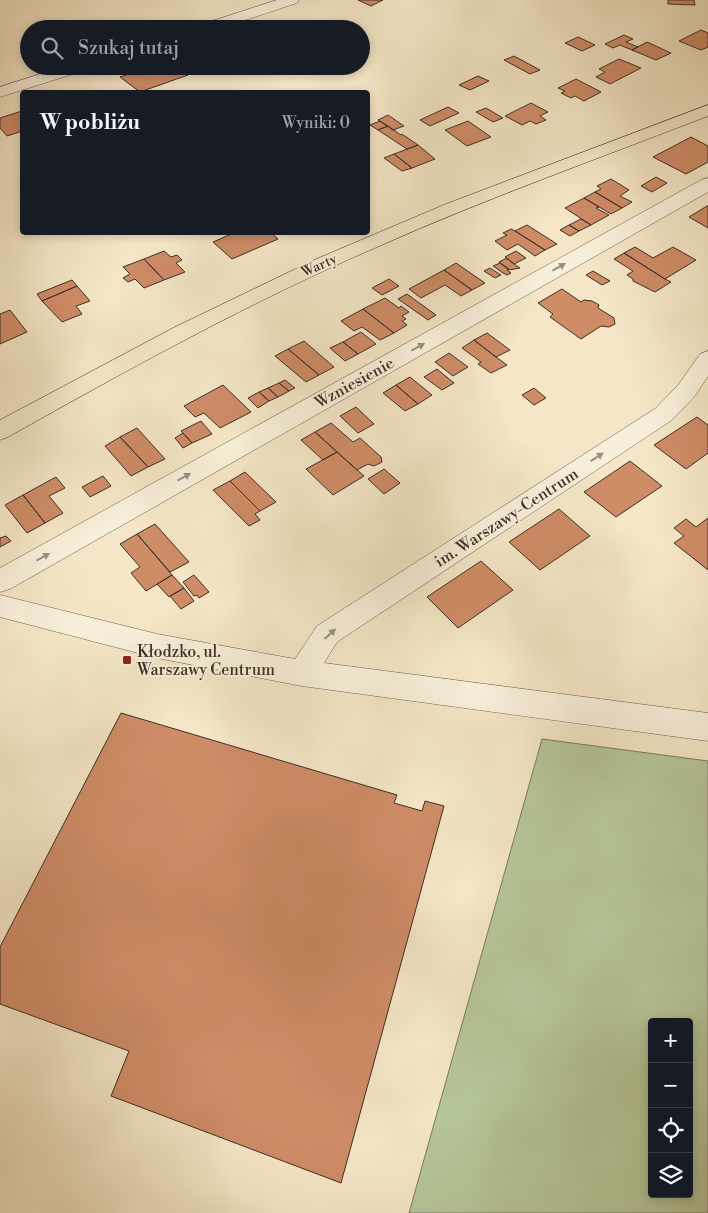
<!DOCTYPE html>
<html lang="pl">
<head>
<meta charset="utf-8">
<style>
  body { margin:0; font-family:"Libre Bodoni",serif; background:#242831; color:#f1f3f6 }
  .controls { position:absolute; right:15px; bottom:15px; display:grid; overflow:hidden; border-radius:5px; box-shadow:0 2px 8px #0003 }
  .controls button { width:45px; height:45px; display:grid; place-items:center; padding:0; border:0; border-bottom:1px solid #363941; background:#171b24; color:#f1f3f6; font:25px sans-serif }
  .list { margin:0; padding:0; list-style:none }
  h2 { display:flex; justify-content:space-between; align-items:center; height:65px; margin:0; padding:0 20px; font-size:21px }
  h2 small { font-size:16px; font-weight:400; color:#9ea1a6 }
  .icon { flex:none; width:28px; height:28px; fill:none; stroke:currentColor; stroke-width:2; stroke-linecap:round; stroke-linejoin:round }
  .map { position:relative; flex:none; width:708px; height:1213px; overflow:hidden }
  .search { position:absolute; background:#171b24; box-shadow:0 2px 8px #0003; left:20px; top:20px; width:350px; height:55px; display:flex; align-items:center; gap:12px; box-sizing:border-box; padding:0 18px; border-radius:28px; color:#9ea1a6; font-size:19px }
  .panel { position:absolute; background:#171b24; box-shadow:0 2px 8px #0003; left:20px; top:90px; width:350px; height:145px; border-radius:5px }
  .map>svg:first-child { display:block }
  .green { fill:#b6c699; stroke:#797b60; fill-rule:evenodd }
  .building { fill:#ce8c67; stroke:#3c3027 }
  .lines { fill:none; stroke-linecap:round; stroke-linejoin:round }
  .minor-casing { stroke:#6a5e4f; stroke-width:1 }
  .major-casing { stroke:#3c3027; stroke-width:1 }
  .minor { fill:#f8efda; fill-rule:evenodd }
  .major { fill:#f4e6c6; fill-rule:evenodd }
  .oneway { fill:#9a9080 }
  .poi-dot { fill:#8f2418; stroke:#f8efda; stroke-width:2 }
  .labels { text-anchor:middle; stroke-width:4; stroke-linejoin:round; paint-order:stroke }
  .far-street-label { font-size:14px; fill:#3c3027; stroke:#f8efda }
  .street-label { font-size:16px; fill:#3c3027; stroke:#f8efda }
  .poi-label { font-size:16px; fill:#3c3027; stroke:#f8efda; text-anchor:start }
</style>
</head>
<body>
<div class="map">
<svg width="708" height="1213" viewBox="0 0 708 1213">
  <rect width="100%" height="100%" fill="#f4e6c6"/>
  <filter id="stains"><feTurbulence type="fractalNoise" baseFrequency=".004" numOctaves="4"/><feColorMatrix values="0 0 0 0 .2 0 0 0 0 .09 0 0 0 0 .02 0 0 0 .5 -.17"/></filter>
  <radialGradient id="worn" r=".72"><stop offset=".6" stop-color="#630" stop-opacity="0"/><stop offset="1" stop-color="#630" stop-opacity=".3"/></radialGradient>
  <path class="green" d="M542 739 708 761V1213H409ZM652 1022H689V1194H652Z"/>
  <path class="building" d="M358 0H383L371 6Z
    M668 0H694L695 5 668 4Z
    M701 30 708 33V47L701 50 679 41Z
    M624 35 633 39 626 42 638 47 632 50 620 45 613 48 605 44Z
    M578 37 595 45 582 51 565 43Z
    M647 42 671 53 656 60 632 50Z
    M514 56 540 70 530 74 504 60Z
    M619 59 641 68 610 84 596 77 605 72 599 69Z
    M151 66H176L188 75 140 92 120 77Z
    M478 76 489 81 470 90 459 85Z
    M576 79 601 92 584 101 575 96 571 98 561 93 565 91 558 88Z
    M531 103 548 112 540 116 546 120 536 124 530 121 522 125 505 116Z
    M448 107 459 113 430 126 420 120Z
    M486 108 503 118 493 122 476 112Z
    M22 111V131L7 136 0 128V118Z
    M388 115 404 126 393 130 378 120Z
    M380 121 388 126 378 130 370 125Z
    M468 121 491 137 467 146 445 130Z
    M388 126 401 135 402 134 418 145 407 149 378 130Z
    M691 137 708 146V162L686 174 653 157Z
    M418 145 435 159 412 168 394 154Z
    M394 154 412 168 402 171 384 158Z
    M656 177 667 183 652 192 641 186Z
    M611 179 629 190 620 196 632 202 622 208 595 192 601 189 597 186Z
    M595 192 622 208 611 214 584 198Z
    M584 198 599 207 596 208 609 215 591 225 565 208Z
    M707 206H708V228L689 217Z
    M581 219 591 225 579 231 569 225Z
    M527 225 557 244 545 250 515 231Z
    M569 225 579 231 570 236 560 230Z
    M511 229 515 231 545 250 535 256 518 244 507 250 495 241 507 235 503 233Z
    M236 232H270L278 239 232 259 213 242Z
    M635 247 653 258 673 247 696 260 665 279 624 253Z
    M164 251 171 257 177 255 182 260 176 263 185 272 164 280 144 259Z
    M516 251 526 258 514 264 505 257Z
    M624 253 665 279 671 282 655 292 633 281V279L627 275 633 271 614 259Z
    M507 258 514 264 520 268 509 270 499 262Z
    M144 259 164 280 144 288 135 279 128 282 123 278 130 274 123 267Z
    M456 263 485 283 472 290 444 270Z
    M500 263 509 269 507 270 511 273 507 275 503 273 493 266Z
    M490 268 501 275 495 278 484 271Z
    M444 270 472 290 461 296 445 285 421 298 409 289Z
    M593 271 610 281 602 285 586 275Z
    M389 279 399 286 382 295 372 288Z
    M72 280 77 286 42 301 37 294Z
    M77 286 90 301 76 306 82 314 62 322 42 301Z
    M562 289 581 302 584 300 592 301 599 305 598 308 614 318 615 324 609 327 601 326 581 339 550 317 553 314 538 303Z
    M407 294 436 315 428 320 398 299Z
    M385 298 399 308 401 306 409 312 402 316 406 319 402 321 407 325 394 333 363 309Z
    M363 309 394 333 380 340 362 327 354 331 341 321Z
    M10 310 27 332 0 344V314Z
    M361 332 376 344 358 354 343 342Z
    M487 333 510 350 496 357 474 340Z
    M474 340 496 357 507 365 491 373 478 364 481 362 462 348Z
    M304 341 334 367 319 375 288 349Z
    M343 342 358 354 345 361 330 348Z
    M288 349 319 375 306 382 275 356Z
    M449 353 468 367 453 376 435 362Z
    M437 369 454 383 442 390 424 377Z
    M410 377 432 395 418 404 396 385Z
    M285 380 295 388 289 391 279 383Z
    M279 383 289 391 278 397 268 388Z
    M223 385 251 412 220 428 204 413 195 417 184 406Z
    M396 385 418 404 405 411 383 393Z
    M268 388 278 397 269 401 259 392Z
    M534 388 546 398 534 405 522 395Z
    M259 392 269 401 258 408 248 398Z
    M356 407 374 424 358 433 340 416Z
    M697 417 708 425V453L686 469 654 445Z
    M201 421 212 434 192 443 181 431Z
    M331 423 353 442 360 438 381 457 382 462 374 466 368 464 357 470 315 432Z
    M137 428 165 459 148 467 120 437Z
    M315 432 337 452 323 460 301 440Z
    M183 433 192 443 183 448 175 438Z
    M120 437 148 467 131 476 105 446Z
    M337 452 364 476 333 495 306 469Z
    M630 461 662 486 616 517 584 492Z
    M384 469 400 483 384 494 368 479Z
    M245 472 276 502 260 511 230 481Z
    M103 476 111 486 90 497 82 487Z
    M56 477 65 488 49 496 63 513 45 523 23 495Z
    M230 481 260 511 255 514 260 520 249 526 213 490Z
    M23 495 45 523 27 533 5 505Z
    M559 509 590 536 540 570 509 542Z
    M708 518V570L674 543 684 536 674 528 686 519 696 527Z
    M155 524 189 562 170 572 137 534Z
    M137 534 172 575 146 591 131 573 140 567 120 544Z
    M6 536 11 541 0 547V538Z
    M481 561 513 590 458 628 427 597Z
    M172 575 184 588 169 597 157 584Z
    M194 575 209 592 199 598 197 595 194 596 183 582Z
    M184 588 194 601 181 609 170 596Z
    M121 713 397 795 394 803 422 811 425 801 444 806 341 1183 111 1096 129 1051 0 1004V947Z"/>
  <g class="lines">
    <g class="minor-casing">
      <path id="minor" d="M277 0H299L297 3 218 29H194L197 26Z
        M65 66H91L89 69 0 97V87Z
        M708 178V192L10 589 0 592V568L701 180Z
        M708 351V376L695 396 672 420 337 642 324 663 708 713V741L302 686 157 658 0 617V595L157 634 295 659 317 626 656 408 679 384 700 354Z"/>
    </g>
    <g class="major-casing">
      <path id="major" d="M708 105V116C597 159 485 199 377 247 250 302 129 369 8 437L0 440V420L175 327 314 260 446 204Z"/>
    </g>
    <use href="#minor" class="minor"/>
    <use href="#major" class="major"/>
  </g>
  <defs><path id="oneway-solid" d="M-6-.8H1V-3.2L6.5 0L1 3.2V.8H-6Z" transform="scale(1.25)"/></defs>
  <g class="oneway">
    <use href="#oneway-solid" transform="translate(559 267) rotate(-29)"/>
    <use href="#oneway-solid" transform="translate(418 347) rotate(-29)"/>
    <use href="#oneway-solid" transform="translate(597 457) rotate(-33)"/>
    <use href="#oneway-solid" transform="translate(184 477) rotate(-29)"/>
    <use href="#oneway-solid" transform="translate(43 557) rotate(-29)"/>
    <use href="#oneway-solid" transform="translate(330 634) rotate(-42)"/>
  </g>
  <rect class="poi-dot" x="122" y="655" width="10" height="10" rx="2.5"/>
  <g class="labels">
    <g class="far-street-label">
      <text transform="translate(319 265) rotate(-24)" y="5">Warty</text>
    </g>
    <g class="street-label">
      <text transform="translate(354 382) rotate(-29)" y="6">Wzniesienie</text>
      <text transform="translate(506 517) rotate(-33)" y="6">im. Warszawy-Centrum</text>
    </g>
    <g class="poi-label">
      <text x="137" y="657">Kłodzko, ul.<tspan x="137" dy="18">Warszawy Centrum</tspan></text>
    </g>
  </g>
  <rect width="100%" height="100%" filter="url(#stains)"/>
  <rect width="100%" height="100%" fill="url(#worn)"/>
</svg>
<div class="controls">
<button>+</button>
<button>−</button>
<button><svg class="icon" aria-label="locate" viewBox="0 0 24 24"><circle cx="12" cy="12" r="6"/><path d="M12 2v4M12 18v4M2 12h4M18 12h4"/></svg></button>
<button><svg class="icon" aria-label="layers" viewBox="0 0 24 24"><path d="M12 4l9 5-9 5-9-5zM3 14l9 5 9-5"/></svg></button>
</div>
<div class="search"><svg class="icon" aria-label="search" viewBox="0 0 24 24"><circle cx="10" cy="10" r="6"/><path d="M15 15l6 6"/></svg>Szukaj tutaj</div>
<section class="panel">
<h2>W pobliżu<small>Wyniki: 0</small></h2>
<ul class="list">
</ul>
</section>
</div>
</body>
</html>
